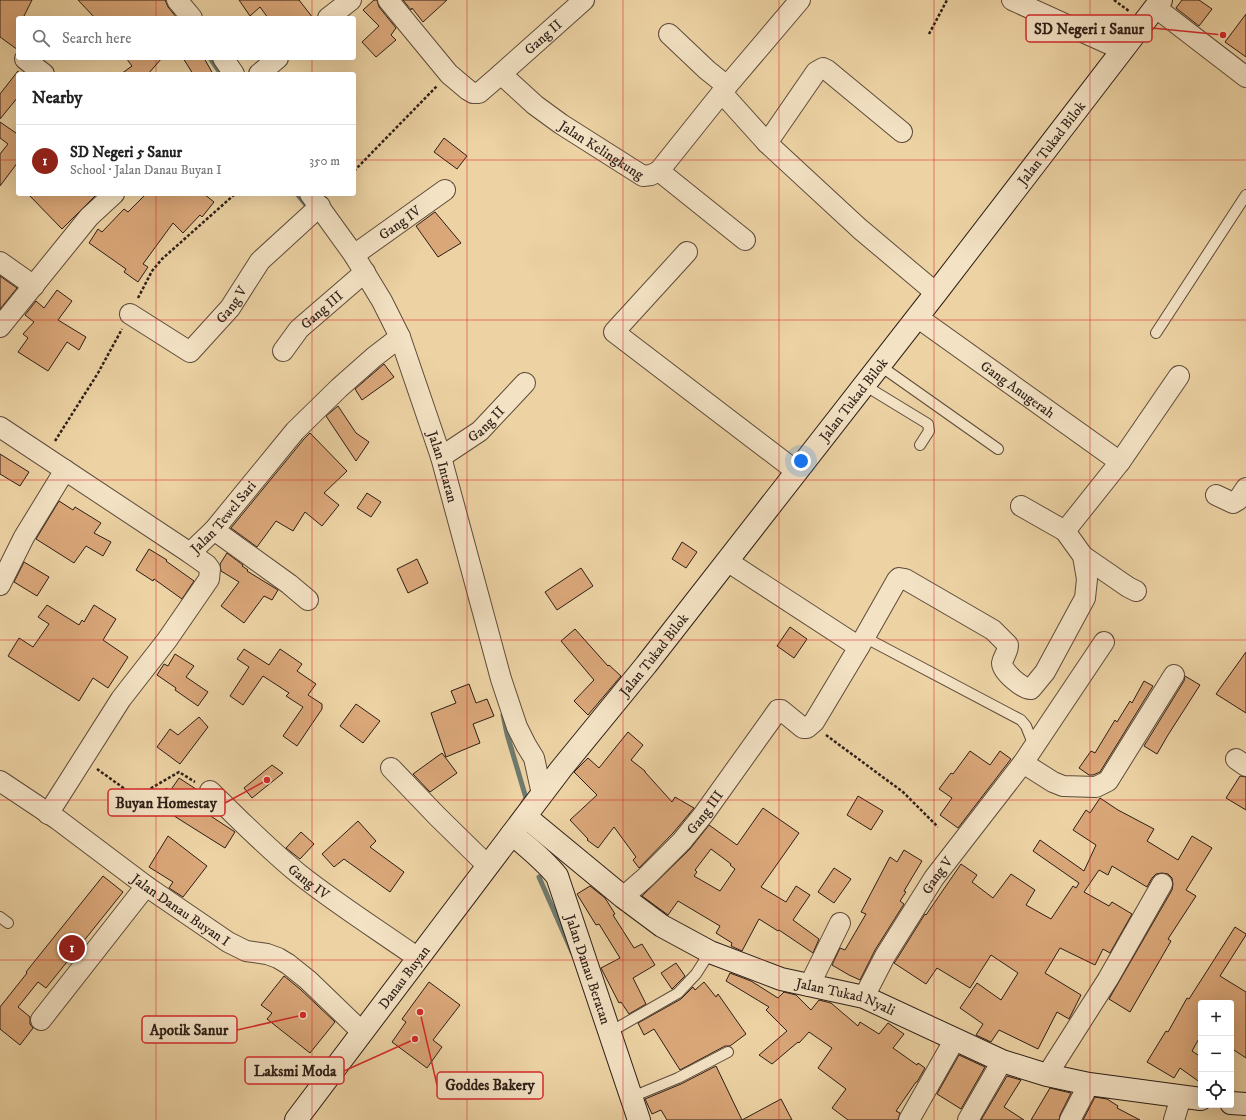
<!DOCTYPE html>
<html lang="en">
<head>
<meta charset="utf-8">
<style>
  body { margin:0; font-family:"IM FELL DW Pica",serif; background:#f2f2f2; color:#222 }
  .controls { position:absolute; right:12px; bottom:12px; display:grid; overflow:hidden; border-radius:4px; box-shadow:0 4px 16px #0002 }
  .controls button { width:36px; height:36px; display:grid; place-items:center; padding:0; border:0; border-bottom:1px solid #e0e0e0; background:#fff; color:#222; font:20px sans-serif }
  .you { position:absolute; left:801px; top:461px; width:14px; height:14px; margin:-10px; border:3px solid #fff; border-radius:50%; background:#1a73e8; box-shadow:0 0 0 6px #1a73e833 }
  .badge { display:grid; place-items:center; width:26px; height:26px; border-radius:50%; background:#8f2418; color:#fff; font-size:13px; font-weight:700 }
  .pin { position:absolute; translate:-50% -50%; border:2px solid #fff; box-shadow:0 1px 4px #0006 }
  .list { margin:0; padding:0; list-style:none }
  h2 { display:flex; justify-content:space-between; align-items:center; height:52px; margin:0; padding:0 16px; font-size:17px }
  h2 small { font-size:13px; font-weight:400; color:#767676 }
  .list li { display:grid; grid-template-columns:26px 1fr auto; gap:12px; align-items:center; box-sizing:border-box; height:72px; padding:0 16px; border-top:1px solid #e0e0e0 }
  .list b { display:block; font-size:15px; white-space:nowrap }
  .list p { margin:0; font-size:13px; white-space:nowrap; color:#767676 }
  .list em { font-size:13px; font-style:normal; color:#767676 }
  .icon { flex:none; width:22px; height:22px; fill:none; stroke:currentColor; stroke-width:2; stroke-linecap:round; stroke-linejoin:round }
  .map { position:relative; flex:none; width:1246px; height:1120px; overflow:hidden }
  .search { position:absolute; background:#fff; box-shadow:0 4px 16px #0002; left:16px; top:16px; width:340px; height:44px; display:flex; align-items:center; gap:10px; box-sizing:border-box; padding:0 14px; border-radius:4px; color:#767676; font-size:15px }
  .panel { position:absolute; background:#fff; box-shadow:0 4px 16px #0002; left:16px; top:72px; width:340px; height:124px; border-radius:4px }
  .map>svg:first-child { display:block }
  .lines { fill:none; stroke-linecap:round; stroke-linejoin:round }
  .stream { stroke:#6e7a6f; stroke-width:5 }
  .building { fill:#daa779; stroke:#2d1e17; fill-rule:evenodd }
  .lane-casing { stroke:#5d4b3a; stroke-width:12 }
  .street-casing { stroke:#5d4b3a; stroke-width:22 }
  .secondary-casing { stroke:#2d1e17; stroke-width:24 }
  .path { stroke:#2d1e17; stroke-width:2.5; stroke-dasharray:3 2; stroke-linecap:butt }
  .lane { stroke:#f3e2c4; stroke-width:10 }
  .street { stroke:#f3e2c4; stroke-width:20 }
  .secondary { stroke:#f3e2c4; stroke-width:22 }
  .grid { fill:none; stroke:#d62828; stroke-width:1; stroke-opacity:0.55 }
  .labels { text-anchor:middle; stroke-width:3; stroke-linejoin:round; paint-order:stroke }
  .street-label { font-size:14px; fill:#2d1e17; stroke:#f3e2c4 }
  .leader { fill:none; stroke:#d62828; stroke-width:1.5 }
  .callout-dot { fill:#d62828; stroke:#f3e2c4; stroke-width:1.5 }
  .callout { fill:#f3e2c4; stroke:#d62828; stroke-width:1.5 }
  .callout-label { font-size:15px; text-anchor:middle; font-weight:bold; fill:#2d1e17 }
</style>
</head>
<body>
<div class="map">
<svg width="1246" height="1120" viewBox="0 0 1246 1120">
  <rect width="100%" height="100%" fill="#edd3a4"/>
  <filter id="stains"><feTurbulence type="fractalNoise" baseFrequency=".005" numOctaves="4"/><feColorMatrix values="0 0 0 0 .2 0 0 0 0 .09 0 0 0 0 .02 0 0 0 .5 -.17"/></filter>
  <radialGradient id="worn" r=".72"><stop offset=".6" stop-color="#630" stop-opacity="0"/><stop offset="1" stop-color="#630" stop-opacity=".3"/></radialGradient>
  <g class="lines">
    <path class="stream" d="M210 58 221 74
      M297 194 306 205
      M503 715 507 734 526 798 523 803
      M539 877 572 952"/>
  </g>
  <path class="building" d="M0 0H32L23 18H18V50L0 37Z
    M78 0H165L168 7 177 18H95Z
    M239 0H299L313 18H268L260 7 250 16Z
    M374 0H377L379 7 396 28 391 35 396 40 376 57 362 42 379 26 363 10Z
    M403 0H447L423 22 412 8 411 10Z
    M1182 0H1199L1212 9 1199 26 1176 8Z
    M1246 14V57L1225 42Z
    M126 58H162L148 74H121L132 66Z
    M183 58H204L213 74H193Z
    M18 71V97L0 119V94Z
    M0 122 16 133 18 130V162L0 186V154L8 144 0 138Z
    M444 138 467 156 457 169 434 152Z
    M28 194H97L62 229Z
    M146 194H204L214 202 202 217 200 215 183 233 173 223 143 264 148 267 138 282 124 272 126 269 89 243 98 229 102 232 124 209 128 212Z
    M435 212 461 243 438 257 416 226Z
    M0 276 17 288 0 309Z
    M57 290 72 301 58 320 86 337 79 350 67 342 48 371 18 352 28 338 23 334 34 322 25 315 36 301 44 308Z
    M384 364 394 377 362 400 355 389Z
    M338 406 356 433 369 442 356 461 326 416Z
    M310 433 347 471 324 493 339 505 322 526 305 512 293 531 276 521 257 547 231 528 304 439Z
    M0 454 29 472 20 486 0 474Z
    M367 493 381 502 371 517 357 508Z
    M59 501 73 510 75 507 101 523 94 533 111 542 103 556 86 546 74 563 36 539Z
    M682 542 697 552 686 568 672 559Z
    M149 549 167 560 166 561 194 581 182 599 154 579 153 581 136 570Z
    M227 553 243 565 242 566 248 570 247 571 278 590 272 600 264 596 244 623 221 606 239 582 221 571 220 564Z
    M417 559 428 583 408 593 397 569Z
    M24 562 49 577 37 596 14 582Z
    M581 568 593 586 557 610 545 592Z
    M47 605 79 625 82 620 84 622 94 605 116 619 103 640 128 657 108 688 93 678 79 701 8 656 19 638 33 647 49 624 38 617Z
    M790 627 807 639 794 658 777 646Z
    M575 629 608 666 609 665 621 676 588 715 574 701 594 680 561 641Z
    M244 649 269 665 280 649 302 664 297 671 316 684 308 695 322 704V709L297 746 283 736 303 707 286 696 289 693 263 676 243 705 230 696 249 667 237 659Z
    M1246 652V713L1216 694Z
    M175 654 194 666 186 677 208 692 198 706 175 690 176 688 157 675 164 664 168 666Z
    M1185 676 1200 685 1168 735 1157 754 1144 746 1184 681Z
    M1144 681 1153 686 1100 772 1093 775H1089L1079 768 1091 751 1095 753 1115 720 1117 722 1130 701 1132 703Z
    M469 684 476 703 487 699 494 716 473 724 480 743 446 757 431 713 456 703 451 691Z
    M356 704 380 721 363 743 340 726Z
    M199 717 208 727 180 764 157 747 170 729 178 735Z
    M628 732 643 745 631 760 645 771V772L672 802 675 797 694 808 673 833 639 868 633 860 636 857 614 827 598 848 587 840 588 839 570 820 597 795 574 772 588 758 599 768Z
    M970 751 990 765 1000 751 1011 759 958 828 940 815 952 798 939 789 951 773 953 774Z
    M442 753 457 773 430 792 413 774Z
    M272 765 283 773 252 798 244 788Z
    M1240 776 1246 777V810L1226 798Z
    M179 778 199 791V794L205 802 200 809 235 832 225 848 155 804 166 788 170 791Z
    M858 796 883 811 871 830 847 815Z
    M1100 798 1118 810 1154 829 1147 841 1178 860 1192 836 1212 848 1186 890 1196 896 1168 939 1171 941 1130 1012 1109 999 1172 890 1173 884 1172 878 1168 874 1162 873 1156 874 1152 878 1147 887 1112 866 1108 875 1099 870 1084 892 1109 906 1112 902 1132 914 1110 953 1103 949 1095 965 1060 948 1045 973 1081 995 1069 1019 1057 1012 1038 1049 999 1030 991 1042 976 1035 983 1024 960 1008 977 983 1001 1000 1018 973 991 955 970 988 937 968 926 984 894 963 895 962 925 914 926 915 961 864 977 875 972 882 993 898 1011 874 1035 890 1026 905 1051 919 1073 886 1076 888 1079 883 1033 851 1040 840 1084 871 1096 845 1073 830 1086 810 1090 813Z
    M763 808 799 833 761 887 786 902 796 886 810 895 793 920 819 939 813 953 779 930 778 931 759 919 742 951 731 946 732 943 716 933 720 926 678 901 668 915 642 896 690 849 709 825 737 845ZM711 849 731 864 730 865 735 869 720 891 694 876 697 872 695 870Z
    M358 821 376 841 370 847 404 872 390 892 344 859 334 867 322 854Z
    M301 832 314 844 300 859 286 848Z
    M168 836 207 866 183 897 169 888 173 882 149 867Z
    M904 850 922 861 904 891 906 892 900 901 904 904 875 950 860 980 849 975 832 965 840 948 845 950 866 914 861 912 890 857 897 862Z
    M834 868 851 879 834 903 818 892Z
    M103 876 123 892 46 988 38 982 18 1007 30 1017V1024L33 1028 20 1045 0 1029V1007L27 973 26 972Z
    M590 886 605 898 615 914 613 915 634 948 642 944 655 965 633 978 646 1004 629 1014 621 1002 619 1003 601 968 620 958 599 924 596 925 577 894Z
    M1235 927 1246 934V935L1220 976 1246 992V1058L1231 1048V1003H1201V1035L1192 1051 1201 1057V1083L1180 1068 1174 1078 1147 1062 1166 1031 1168 1032 1187 998 1189 999Z
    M676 963 685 976 672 989 661 973Z
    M730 973 751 981 778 998 784 992 796 995 811 1010 819 1000 831 1003 858 1026 860 1022 879 1034 888 1023 904 1034 893 1048 917 1065 918 1063 925 1068 917 1082H916L896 1111 900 1113 898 1120H848L832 1108 846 1089 818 1068 832 1048 809 1032 799 1043 798 1042 772 1064 759 1055 787 1031 766 1010 769 1007 726 981Z
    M284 976 300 989 335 1022 310 1053 267 1019 272 1013 261 1005Z
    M429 982 460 1005 433 1040 442 1047 427 1068 392 1042 406 1022 402 1019Z
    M704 982 716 997 718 994 746 1034 730 1046H725L680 1070 654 1029 644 1035 638 1023 681 999 693 987 695 990Z
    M959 1055 985 1067 961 1109 937 1094Z
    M716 1066 742 1120 781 1099 792 1120H667L661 1110 652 1114 645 1099 681 1084Z
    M1007 1076 1021 1080 1004 1107 1024 1120H981Z
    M1050 1088 1071 1093 1060 1115 1059 1120H1031Z
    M1095 1097 1107 1099 1118 1106 1117 1108 1140 1120H1083Z"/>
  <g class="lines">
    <g class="lane-casing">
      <path id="lane" d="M1156 333 1246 195
        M879 365 998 449
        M864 385 928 424 929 431 920 445
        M864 637 1021 720 1026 726 1034 746
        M0 917 8 923
        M610 1032 678 993 696 974 710 952
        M632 1097 678 1078 728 1052"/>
    </g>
    <g class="street-casing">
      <g id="street">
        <path d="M177 0 192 18"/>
        <path id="s1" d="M388 0 449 74 468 90 473 93H479L501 74 535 105 561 124 643 176 651 175 659 171 727 86 800 0"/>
        <path d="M1012 0 1109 44H1127"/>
        <path d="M1155 7 1246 77"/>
        <path d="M328 18 351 0"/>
        <path d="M669 34 707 70 727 86"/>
        <path d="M223 58 234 74"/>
        <path d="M25 59 44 74"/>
        <path d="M259 74 278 58"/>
        <path id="s2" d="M501 74 584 0"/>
        <path d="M722 93 767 143 860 229 936 293"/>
        <path d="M767 143 816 72 823 68 827 70 902 132"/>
        <path d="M659 171 745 240"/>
        <path id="s3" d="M310 194 354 255 382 301 400 337 441 457 501 679 517 727 526 745 534 758 542 794"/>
        <path d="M687 252 614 332 796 471"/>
        <path id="s4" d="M354 255 445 190"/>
        <path d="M0 262 34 286"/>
        <path id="s5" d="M130 314 190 352 230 308 260 261 320 206"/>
        <path id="s6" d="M917 317 1120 462"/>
        <path d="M0 327 89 217 114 194"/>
        <path id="s7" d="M283 351 299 329 365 272"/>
        <path d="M0 427 190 553 207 565 210 569 209 579 167 640 121 699 48 814"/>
        <path id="s8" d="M441 457 480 431 525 383"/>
        <path d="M1216 495 1233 503 1238 500 1246 488"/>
        <path d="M214 530 289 584 308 600"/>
        <path d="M1065 531 1120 462 1179 376"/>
        <path id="s9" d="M190 553 214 530 295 431 339 388 374 357 400 337"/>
        <path d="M1083 556 1128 587 1136 591"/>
        <path d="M727 561 859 647"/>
        <path d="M0 585 24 537 65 470"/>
        <path d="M1236 759 1246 766"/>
        <path d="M1023 763 1053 782 1063 786 1096 787 1108 781 1174 675"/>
        <path d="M391 768 437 816 488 866"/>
        <path id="s10" d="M0 781 57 819 146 886 228 942 246 951 267 954 278 958 288 964 308 980 362 1032"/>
        <path id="s11" d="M210 791C239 819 267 848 299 874 337 904 378 930 418 958"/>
        <path id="s12" d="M623 897 646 877 682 841 703 815 778 710H781L803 728H807L814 722 859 647 897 580 899 578 905 579 993 630 1008 645C1008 652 1003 657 1002 663 1002 672 1024 690 1031 689L1045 672 1085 598 1087 579 1083 556 1065 531 1021 506"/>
        <path d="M809 986 840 923"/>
        <path id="s13" d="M864 997 885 956 934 878 1023 763 1104 642"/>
        <path d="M41 1020 146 886"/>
        <path d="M1047 1075 1108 979 1162 884"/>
        <path d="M909 1120 955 1039"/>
        <path d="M968 1120 1002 1061"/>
        <path d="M1070 1120 1089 1084"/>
        <path d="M1174 1120 1181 1097"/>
      </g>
    </g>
    <g class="secondary-casing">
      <g id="secondary">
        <path id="s14" d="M526 817 623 897 662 926 710 952 781 979 864 997 1002 1061 1047 1075 1089 1084 1201 1099"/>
        <path id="s15" d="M512 834C528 847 544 860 557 876L639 1120"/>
        <path d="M1231 1103 1246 1104"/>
        <path id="s16" d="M296 1120 561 769 646 665 936 293 1161 0"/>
      </g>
    </g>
    <path class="path" d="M1114 0 1129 11
      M929 34 947 0
      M354 171 437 86
      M138 298 152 271 162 259 235 194
      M55 441 98 373 122 329
      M826 735 903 792 938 827
      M97 769 136 797 179 772 195 782"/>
    <use href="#lane" class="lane"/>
    <use href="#street" class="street"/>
    <use href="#secondary" class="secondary"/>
  </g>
  <path class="grid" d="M156 0V18M312 0V18M467 0V1120M623 0V1120M779 0V1120M934 0V1120M1090 0V1120M156 58V74M312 58V74M0 160H18M354 160H1246M156 194V1120M312 194V1120M0 320H1246M0 480H1246M0 640H1246M0 800H1246M0 960H1246"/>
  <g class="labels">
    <g class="street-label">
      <text dy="5" stroke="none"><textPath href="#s2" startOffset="56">Gang II</textPath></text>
      <text dy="5" stroke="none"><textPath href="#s16" startOffset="1235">Jalan Tukad Bilok</textPath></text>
      <text dy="5" stroke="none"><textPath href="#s1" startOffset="288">Jalan Kelingkung</textPath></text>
      <text dy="5" stroke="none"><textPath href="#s4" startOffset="56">Gang IV</textPath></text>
      <text dy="5" stroke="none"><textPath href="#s5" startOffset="134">Gang V</textPath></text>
      <text dy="5" stroke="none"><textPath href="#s7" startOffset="57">Gang III</textPath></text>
      <text dy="5" stroke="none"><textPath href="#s6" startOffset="124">Gang Anugerah</textPath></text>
      <text dy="5" stroke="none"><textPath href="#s16" startOffset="911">Jalan Tukad Bilok</textPath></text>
      <text dy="5" stroke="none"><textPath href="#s8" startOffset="56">Gang II</textPath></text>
      <text dy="5" stroke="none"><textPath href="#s3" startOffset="306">Jalan Intaran</textPath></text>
      <text dy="5" stroke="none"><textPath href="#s9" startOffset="49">Jalan Tewel Sari</textPath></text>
      <text dy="5" stroke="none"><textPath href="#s16" startOffset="587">Jalan Tukad Bilok</textPath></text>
      <text dy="5" stroke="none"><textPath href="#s12" startOffset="118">Gang III</textPath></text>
      <text dy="5" stroke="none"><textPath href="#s13" startOffset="142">Gang V</textPath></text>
      <text dy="5" stroke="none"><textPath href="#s11" startOffset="134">Gang IV</textPath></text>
      <text dy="5" stroke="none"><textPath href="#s10" startOffset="222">Jalan Danau Buyan I</textPath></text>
      <text dy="5" stroke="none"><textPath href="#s15" startOffset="160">Jalan Danau Beratan</textPath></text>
      <text dy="5" stroke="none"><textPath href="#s16" startOffset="179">Danau Buyan</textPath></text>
      <text dy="5" stroke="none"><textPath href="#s14" startOffset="372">Jalan Tukad Nyali</textPath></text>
    </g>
  </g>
  <path class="leader" d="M1223 35L1152 28M267 780L225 803M303 1015L237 1030M415 1039L344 1071M420 1012L437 1085"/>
  <g class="callout-dot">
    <circle cx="1223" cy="35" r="4"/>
    <circle cx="267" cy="780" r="4"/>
    <circle cx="303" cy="1015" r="4"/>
    <circle cx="415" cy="1039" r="4"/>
    <circle cx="420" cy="1012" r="4"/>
  </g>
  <g class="callout">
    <rect x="1026" y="15" width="126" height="27" rx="4"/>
    <rect x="108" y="789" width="117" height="27" rx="4"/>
    <rect x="142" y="1016" width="95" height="27" rx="4"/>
    <rect x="245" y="1057" width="99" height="27" rx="4"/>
    <rect x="437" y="1072" width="106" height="27" rx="4"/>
  </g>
  <g class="callout-label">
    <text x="1089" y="34">SD Negeri 1 Sanur</text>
    <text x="166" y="808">Buyan Homestay</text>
    <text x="189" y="1035">Apotik Sanur</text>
    <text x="295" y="1076">Laksmi Moda</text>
    <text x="490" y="1090">Goddes Bakery</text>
  </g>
  <rect width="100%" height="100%" filter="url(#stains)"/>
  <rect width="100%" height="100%" fill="url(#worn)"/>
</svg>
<div class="controls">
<button>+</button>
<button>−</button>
<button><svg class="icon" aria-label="locate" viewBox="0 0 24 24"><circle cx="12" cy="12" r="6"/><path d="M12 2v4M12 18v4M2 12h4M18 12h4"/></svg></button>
</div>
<div class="you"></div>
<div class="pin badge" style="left:72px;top:948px">1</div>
<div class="search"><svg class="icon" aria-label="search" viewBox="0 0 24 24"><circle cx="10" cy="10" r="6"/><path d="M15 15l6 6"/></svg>Search here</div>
<section class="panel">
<h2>Nearby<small></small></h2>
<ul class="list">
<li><span class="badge">1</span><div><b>SD Negeri 5 Sanur</b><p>School · Jalan Danau Buyan I</p></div><em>350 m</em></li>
</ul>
</section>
</div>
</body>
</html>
